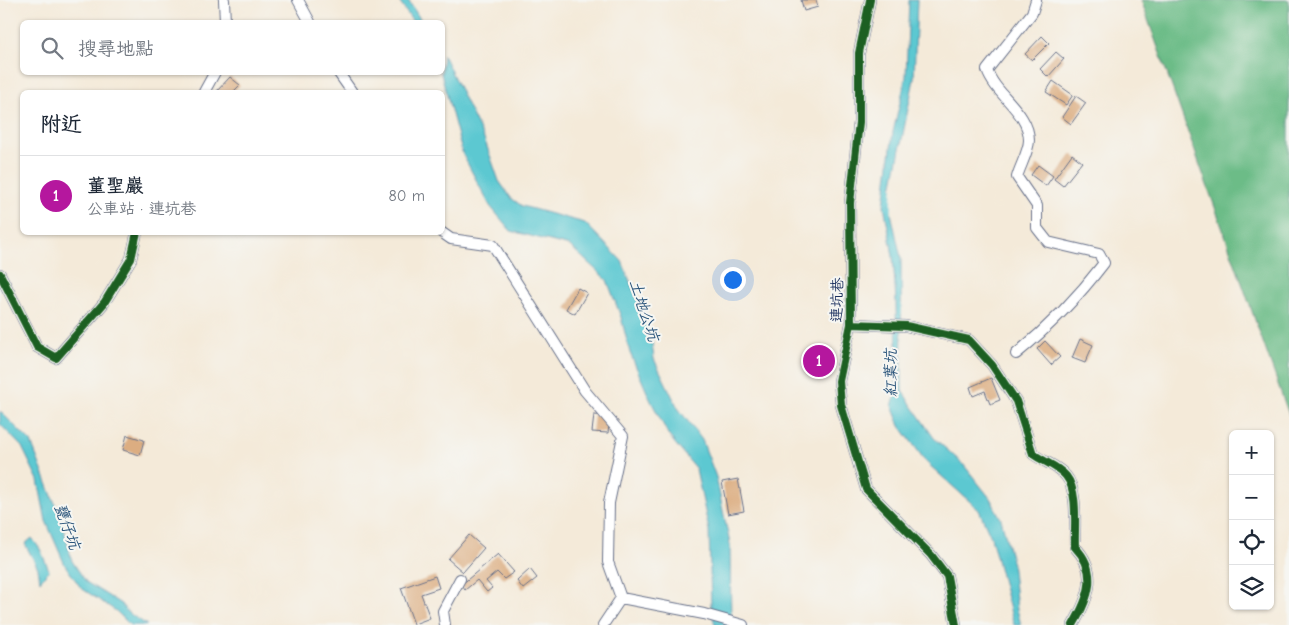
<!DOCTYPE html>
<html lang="zh-TW">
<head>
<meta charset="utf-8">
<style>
  body { margin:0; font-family:"Comic Neue","LXGW WenKai TC",sans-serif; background:#f2f2f3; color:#1f2937 }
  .controls { position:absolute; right:15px; bottom:15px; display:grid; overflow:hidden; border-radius:8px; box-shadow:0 1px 4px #0004 }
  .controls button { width:45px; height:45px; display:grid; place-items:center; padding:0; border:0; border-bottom:1px solid #e0e1e3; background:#fff; color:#1f2937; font:25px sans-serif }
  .you { position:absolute; left:732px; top:279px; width:18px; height:18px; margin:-12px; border:4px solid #fff; border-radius:50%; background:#1a73e8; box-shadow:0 0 0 8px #1a73e833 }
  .badge { display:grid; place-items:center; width:32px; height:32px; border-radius:50%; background:#b5179e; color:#fff; font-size:16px; font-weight:700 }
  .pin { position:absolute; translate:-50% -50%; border:2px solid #fff; box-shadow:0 1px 5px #0006 }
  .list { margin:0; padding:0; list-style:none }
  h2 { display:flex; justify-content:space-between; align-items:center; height:65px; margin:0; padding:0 20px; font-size:21px }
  h2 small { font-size:16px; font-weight:400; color:#747a83 }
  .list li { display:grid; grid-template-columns:32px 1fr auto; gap:15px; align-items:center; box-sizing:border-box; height:80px; padding:0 20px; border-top:1px solid #e0e1e3 }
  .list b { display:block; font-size:19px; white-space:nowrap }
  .list p { margin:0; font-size:16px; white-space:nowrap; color:#747a83 }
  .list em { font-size:16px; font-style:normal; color:#747a83 }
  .icon { flex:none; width:28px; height:28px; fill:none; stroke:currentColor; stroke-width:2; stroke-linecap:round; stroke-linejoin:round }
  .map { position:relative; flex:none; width:1289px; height:625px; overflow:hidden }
  .search { position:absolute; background:#fff; box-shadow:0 1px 4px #0004; left:20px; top:20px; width:425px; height:55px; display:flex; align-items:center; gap:12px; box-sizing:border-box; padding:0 18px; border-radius:8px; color:#747a83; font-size:19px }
  .panel { position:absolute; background:#fff; box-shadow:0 1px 4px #0004; left:20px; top:90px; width:425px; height:145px; border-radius:8px }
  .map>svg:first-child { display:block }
  .forest { fill:#6cbc87; stroke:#447672 }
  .water { fill:#5bc8d1; stroke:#3b7c98 }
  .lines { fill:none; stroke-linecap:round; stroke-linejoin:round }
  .stream { stroke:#5bc8d1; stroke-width:3 }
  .building { fill:#dcad81 }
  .minor-casing { stroke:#677089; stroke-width:12 }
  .minor { stroke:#fff; stroke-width:10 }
  .cycleway-casing { stroke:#f6f6f2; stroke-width:11 }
  .cycleway { stroke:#1b5e20; stroke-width:8 }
  .labels { text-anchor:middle; stroke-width:4; stroke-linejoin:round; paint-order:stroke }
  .street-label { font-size:15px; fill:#1b2f5e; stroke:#f6f6f2 }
  .water-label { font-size:16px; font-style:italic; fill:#2b557b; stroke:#f6f6f2 }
</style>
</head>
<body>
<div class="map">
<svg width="1289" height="625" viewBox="0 0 1289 625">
  <rect width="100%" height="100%" fill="#f6f6f2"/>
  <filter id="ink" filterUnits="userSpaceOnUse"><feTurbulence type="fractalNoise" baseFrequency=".02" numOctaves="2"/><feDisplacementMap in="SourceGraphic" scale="10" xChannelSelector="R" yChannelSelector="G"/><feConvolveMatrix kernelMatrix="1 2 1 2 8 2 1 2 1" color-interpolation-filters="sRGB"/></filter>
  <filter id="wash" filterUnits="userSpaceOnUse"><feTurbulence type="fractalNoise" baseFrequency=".0096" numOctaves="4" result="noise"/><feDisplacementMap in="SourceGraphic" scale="20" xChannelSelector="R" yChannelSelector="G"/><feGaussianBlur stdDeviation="1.12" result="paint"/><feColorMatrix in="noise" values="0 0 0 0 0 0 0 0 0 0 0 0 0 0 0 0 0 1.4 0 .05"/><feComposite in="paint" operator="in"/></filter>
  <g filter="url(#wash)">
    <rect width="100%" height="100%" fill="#f4ead9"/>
    <path class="forest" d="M1141 0H1289V415Z"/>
    <path class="water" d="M398 0H408L422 22H413Z
      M909 0H917L914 79 889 204 901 258 902 391 934 438 963 464 990 498 1001 519 1012 561 1017 609 1021 625H1014L991 537 979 510 926 462 900 426 892 406 895 396 897 372 896 301 893 256 884 205 893 132 906 77Z
      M443 55 485 141 499 181 511 198 522 206 585 223 622 261 651 335 654 359 678 408 702 440 716 477 730 544 731 625H715L711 608 709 530 696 469 669 436 650 399 630 353 621 317 607 280 570 246 511 231 490 206 463 155 441 73Z
      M0 411 31 442 61 519 72 561 86 582 121 604 127 612 147 625H130L116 611 81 588 65 565 46 521 38 480 22 447 0 424Z
      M32 538 40 549 49 570 40 581 38 568 25 544Z"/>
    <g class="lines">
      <path class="stream" d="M890 213 891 189"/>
    </g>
    <g id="blocks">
      <path class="building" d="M801 0H816L818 7 804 11Z
        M1042 36 1049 43 1032 60 1025 54Z
        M1056 52 1064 59 1048 77 1040 69Z
        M230 77 240 85 233 92H219L217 91Z
        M1053 81 1073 95 1066 105 1046 92Z
        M1076 96 1086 103 1071 124 1062 117Z
        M1072 154 1082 162 1063 186 1054 179Z
        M1038 165 1053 176 1046 186 1031 175Z
        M578 288 587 293 575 314 566 309Z
        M1080 339 1093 345 1085 363 1072 358Z
        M1045 341 1060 357 1051 365 1037 349Z
        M991 378 1000 400 990 404 985 391 973 396 970 387Z
        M594 415 610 416 608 433 592 432Z
        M127 435 144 440 140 455 123 450Z
        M738 479 744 511 728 514 722 482Z
        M469 535 484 548 463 572 448 559Z
        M498 554 514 572 504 579 497 572 486 581 492 588 487 592 477 580 465 590 461 585Z
        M530 569 537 578 523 589 517 581Z
        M435 576 439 588 421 594 430 618 414 624 401 588Z"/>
    </g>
  </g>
  <g filter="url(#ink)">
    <use href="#blocks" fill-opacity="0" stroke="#677089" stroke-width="1"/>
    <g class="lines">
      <g class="minor-casing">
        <path id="minor" d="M224 0 225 22
          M298 0 310 22
          M870 0 859 53V122L850 203 851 324 839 381 841 405 866 489 931 555 947 576 956 625
          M338 72 352 92
          M204 92 215 72
          M441 232 451 239 493 245 585 391 623 436 609 503 608 562 621 598
          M0 274 37 347 56 358 104 303 131 259 137 232
          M851 324 906 326 969 340 992 365 1016 401 1033 454C1044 462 1058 466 1066 476 1079 492 1074 528 1075 547 1099 572 1089 598 1073 625
          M1016 354C1049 327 1078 297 1104 263L1099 254 1048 242 1037 228V206L1017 177C1020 166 1029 151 1029 140 1029 112 995 95 987 70L1032 13 1036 0
          M445 625 443 611 460 579
          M603 625 621 598 704 614 743 625"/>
      </g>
      <use href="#minor" class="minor"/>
      <g class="cycleway-casing">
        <path id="cycleway" d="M870 0 859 53V122L850 203 851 324 839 381 841 405 866 489 931 555 947 576 956 625
          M0 274 37 347 56 358 104 303 131 259 137 232
          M851 324 906 326 969 340 992 365 1016 401 1033 454C1044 462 1058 466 1066 476 1079 492 1074 528 1075 547 1099 572 1089 598 1073 625"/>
      </g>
      <use href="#cycleway" class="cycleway"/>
    </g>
  </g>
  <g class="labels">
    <g class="street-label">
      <text transform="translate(837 300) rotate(-89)" y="5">連坑巷</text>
    </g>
    <g class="water-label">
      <text transform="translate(645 310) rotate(72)" y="6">土地公坑</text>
      <text transform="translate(890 373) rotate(-90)" y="6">紅葉坑</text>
      <text transform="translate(68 526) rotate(70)" y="6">甕仔坑</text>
    </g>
  </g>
</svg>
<div class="controls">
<button>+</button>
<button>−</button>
<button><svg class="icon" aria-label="locate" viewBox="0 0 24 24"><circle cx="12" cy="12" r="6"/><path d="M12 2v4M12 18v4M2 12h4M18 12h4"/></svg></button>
<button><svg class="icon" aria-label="layers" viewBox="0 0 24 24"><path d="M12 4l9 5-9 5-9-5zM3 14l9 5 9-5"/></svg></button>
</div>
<div class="you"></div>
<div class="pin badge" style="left:819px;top:361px">1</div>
<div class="search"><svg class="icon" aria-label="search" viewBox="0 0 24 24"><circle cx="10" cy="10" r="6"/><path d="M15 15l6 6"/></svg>搜尋地點</div>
<section class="panel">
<h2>附近<small></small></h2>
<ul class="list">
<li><span class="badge">1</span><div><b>董聖巖</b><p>公車站 · 連坑巷</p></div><em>80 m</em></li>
</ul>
</section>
</div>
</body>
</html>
